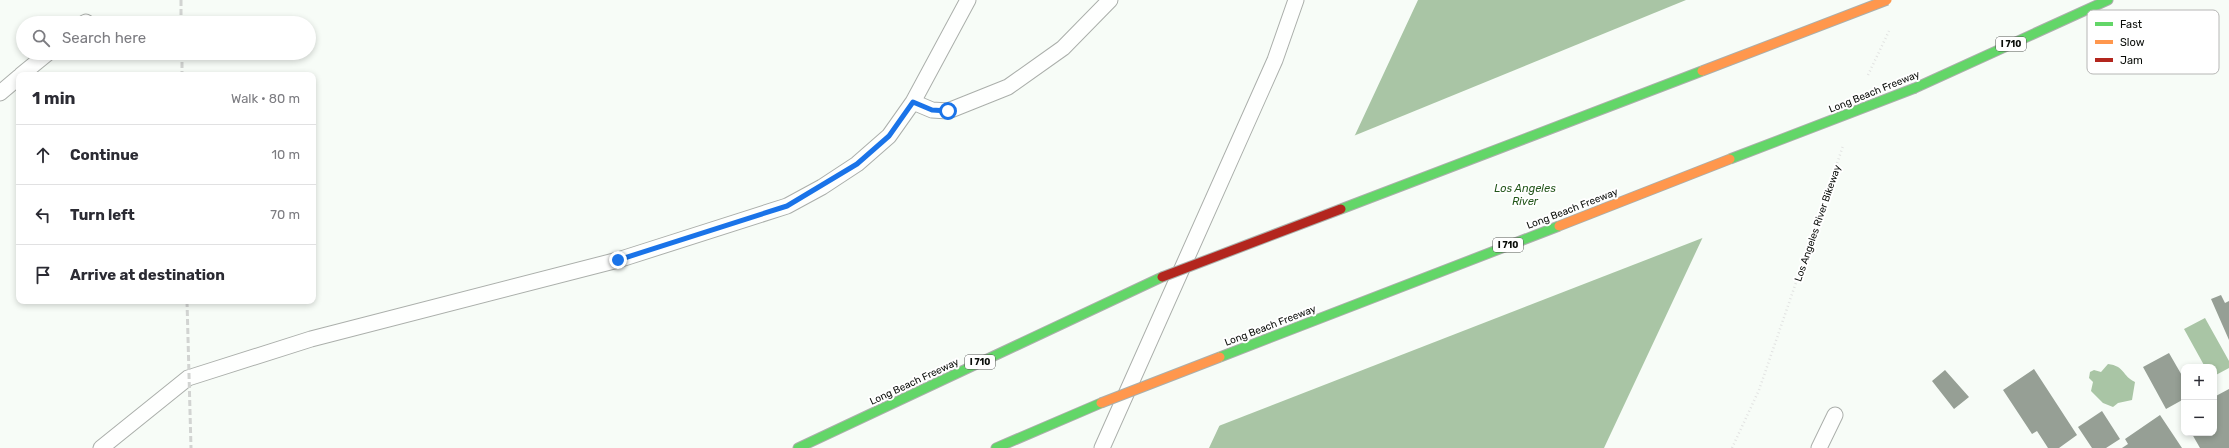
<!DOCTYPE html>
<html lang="en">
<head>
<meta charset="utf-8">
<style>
  body { margin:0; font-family:Rubik,sans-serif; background:#f7f7f7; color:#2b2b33 }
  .controls { position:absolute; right:12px; bottom:12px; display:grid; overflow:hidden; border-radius:8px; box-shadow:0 2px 6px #0003 }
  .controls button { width:36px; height:36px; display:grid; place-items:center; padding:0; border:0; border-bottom:1px solid #e1e1e2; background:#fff; color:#2b2b33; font:20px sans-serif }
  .stop { position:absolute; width:12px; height:12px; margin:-9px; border:3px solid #1a73e8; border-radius:50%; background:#fff }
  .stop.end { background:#1a73e8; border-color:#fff; box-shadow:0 1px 4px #0008 }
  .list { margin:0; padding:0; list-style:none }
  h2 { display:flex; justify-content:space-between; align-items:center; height:52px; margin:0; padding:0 16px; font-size:17px }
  h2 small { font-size:13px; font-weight:400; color:#7c7c81 }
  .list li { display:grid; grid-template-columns:26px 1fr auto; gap:12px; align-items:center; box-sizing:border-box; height:60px; padding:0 16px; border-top:1px solid #e1e1e2 }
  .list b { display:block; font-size:15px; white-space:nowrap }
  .list em { font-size:13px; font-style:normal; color:#7c7c81 }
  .icon { flex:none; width:22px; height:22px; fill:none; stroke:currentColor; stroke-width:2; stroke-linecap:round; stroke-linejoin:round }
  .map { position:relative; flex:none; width:2229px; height:448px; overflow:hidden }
  .search { position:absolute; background:#fff; box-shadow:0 2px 6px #0003; left:16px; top:16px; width:300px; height:44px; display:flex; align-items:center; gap:10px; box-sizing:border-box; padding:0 14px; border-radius:22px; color:#7c7c81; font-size:15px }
  .panel { position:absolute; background:#fff; box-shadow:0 2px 6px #0003; left:16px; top:72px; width:300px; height:232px; border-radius:8px }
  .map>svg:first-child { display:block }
  .water { fill:#a9c5a5 }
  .pier { fill:#f7fcf7 }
  .building { fill:#969f95 }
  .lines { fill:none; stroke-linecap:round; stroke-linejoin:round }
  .lane-casing { stroke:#abafab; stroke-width:17 }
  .fast-casing { stroke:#abafab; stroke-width:11 }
  .path { stroke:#e2e3e2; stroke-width:2.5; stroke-dasharray:1 3; stroke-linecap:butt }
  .lane { stroke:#fefffe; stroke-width:15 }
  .fast { stroke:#63d668; stroke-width:9 }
  .rail { stroke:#d2d4d2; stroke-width:3; stroke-dasharray:6 3; stroke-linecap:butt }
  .fast-bridge-casing { stroke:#abafab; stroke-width:11; stroke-linecap:butt }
  .slow-bridge-casing { stroke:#abafab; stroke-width:11; stroke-linecap:butt }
  .jam-bridge-casing { stroke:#abafab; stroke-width:11; stroke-linecap:butt }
  .fast-bridge { stroke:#63d668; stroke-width:9 }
  .slow-bridge { stroke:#ff974d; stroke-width:9 }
  .jam-bridge { stroke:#b3261e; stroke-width:9 }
  .route { stroke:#1a73e8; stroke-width:5 }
  .labels { text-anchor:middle; stroke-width:4; stroke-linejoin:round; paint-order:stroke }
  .shield { fill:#fff; stroke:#545653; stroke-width:1 }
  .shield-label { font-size:9px; font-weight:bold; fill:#0a0d09 }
  .street-label { font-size:10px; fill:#0a0d09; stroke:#fff }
  .water-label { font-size:11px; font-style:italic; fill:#22561a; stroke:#fff }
  .key { fill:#fff; stroke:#b6b6b5; stroke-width:1 }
  .key-label { font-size:11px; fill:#0a0d09 }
</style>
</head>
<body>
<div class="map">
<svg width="2229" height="448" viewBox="0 0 2229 448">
  <rect width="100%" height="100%" fill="#f7fcf7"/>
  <path class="water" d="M1418 0H1814L1604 448H1209Z
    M2205 318 2229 361V368L2214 376V367H2205L2184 329Z
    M2108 364C2125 366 2122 376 2135 382L2132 400 2118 403 2113 407 2103 403 2091 391 2093 382 2089 378 2090 372 2094 370 2101 372Z"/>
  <path class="pier" d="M1686 0H1816L1705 237 1216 427 1351 137Z"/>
  <path class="building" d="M2221 295 2225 303 2229 301V340L2211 299Z
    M2169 353 2184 379V399L2166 409 2143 367Z
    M2034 369 2077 435 2059 448H2048L2037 431 2032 434 2003 390Z
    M1945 370 1969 397 1954 409 1932 381Z
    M2229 389V448H2200L2192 434 2214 433V397Z
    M2102 411 2120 439 2106 448H2092L2078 427Z
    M2160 415 2182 448H2122L2128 444 2125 439Z"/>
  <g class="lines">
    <g class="lane-casing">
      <path id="lane" d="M84 23 86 22
        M21 75 48 53
        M0 93 19 77
        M913 102 932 110 948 111 1008 87 1063 48 1110 0
        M101 448 188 378 311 339 618 260 787 206 822 187 857 164 889 136 913 102 968 0
        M1102 448 1275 60 1296 0
        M1819 448 1835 415"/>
    </g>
    <g class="fast-casing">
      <path id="fast" d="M1915 88 2108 0
        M798 448 1162 277
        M996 448 1101 403"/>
    </g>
    <path class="path" d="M1868 75 1889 31
      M1732 448 1759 390 1843 146"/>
    <use href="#lane" class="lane"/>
    <use href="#fast" class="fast"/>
    <path class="rail" d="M181 0V23
      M182 53V75
      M187 301 191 448"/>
    <g class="fast-bridge-casing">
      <path id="fast-bridge" d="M1730 159 1915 88
        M1341 209 1702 71
        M1220 357 1559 226"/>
    </g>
    <g class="slow-bridge-casing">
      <path id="slow-bridge" d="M1702 71 1887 0
        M1559 226 1730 159
        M1101 403 1220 357"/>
    </g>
    <g class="jam-bridge-casing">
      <path id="jam-bridge" d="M1162 277 1341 209"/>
    </g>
    <use href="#fast-bridge" class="fast-bridge"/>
    <use href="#slow-bridge" class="slow-bridge"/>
    <use href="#jam-bridge" class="jam-bridge"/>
  </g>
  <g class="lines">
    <path class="route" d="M618 260 787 206 857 164 889 136 913 102 932 110 948 111"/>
  </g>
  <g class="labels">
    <g class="shield">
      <rect x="1996" y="37" width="30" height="14" rx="3"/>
      <rect x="1493" y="238" width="30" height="14" rx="3"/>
      <rect x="965" y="355" width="30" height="14" rx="3"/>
    </g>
    <g class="shield-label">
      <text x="2011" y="47">I 710</text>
      <text x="1508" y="248">I 710</text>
      <text x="980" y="365">I 710</text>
    </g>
    <g class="street-label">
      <text transform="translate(1874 91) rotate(-22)" y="4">Long Beach Freeway</text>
      <text transform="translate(1572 208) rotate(-21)" y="4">Long Beach Freeway</text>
      <text transform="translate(1817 223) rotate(-71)" y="4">Los Angeles River Bikeway</text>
      <text transform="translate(1270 325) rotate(-21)" y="4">Long Beach Freeway</text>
      <text transform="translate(914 381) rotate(-25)" y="4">Long Beach Freeway</text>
    </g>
    <g class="water-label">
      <text x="1525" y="192">Los Angeles<tspan x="1525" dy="13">River</tspan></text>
    </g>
  </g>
  <rect x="2087" y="10" width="132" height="64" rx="6" class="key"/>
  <rect x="2095" y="22" width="18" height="4" fill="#63d668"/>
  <rect x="2095" y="40" width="18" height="4" fill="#ff974d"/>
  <rect x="2095" y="58" width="18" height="4" fill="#b3261e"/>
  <g class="key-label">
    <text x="2120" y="28">Fast</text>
    <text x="2120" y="46">Slow</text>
    <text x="2120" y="64">Jam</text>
  </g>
</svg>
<div class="controls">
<button>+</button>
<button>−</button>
</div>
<div class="stop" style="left:948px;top:111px"></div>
<div class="stop end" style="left:618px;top:260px"></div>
<div class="search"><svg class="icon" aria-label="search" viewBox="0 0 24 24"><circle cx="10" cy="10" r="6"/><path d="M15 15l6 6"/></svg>Search here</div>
<section class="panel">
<h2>1 min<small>Walk · 80 m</small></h2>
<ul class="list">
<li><svg class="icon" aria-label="ahead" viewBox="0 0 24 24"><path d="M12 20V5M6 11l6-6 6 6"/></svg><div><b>Continue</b></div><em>10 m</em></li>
<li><svg class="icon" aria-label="left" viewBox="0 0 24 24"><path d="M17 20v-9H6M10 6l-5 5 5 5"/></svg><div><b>Turn left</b></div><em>70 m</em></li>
<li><svg class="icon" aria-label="arrive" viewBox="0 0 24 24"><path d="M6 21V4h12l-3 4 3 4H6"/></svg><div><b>Arrive at destination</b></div></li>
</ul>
</section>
</div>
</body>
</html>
